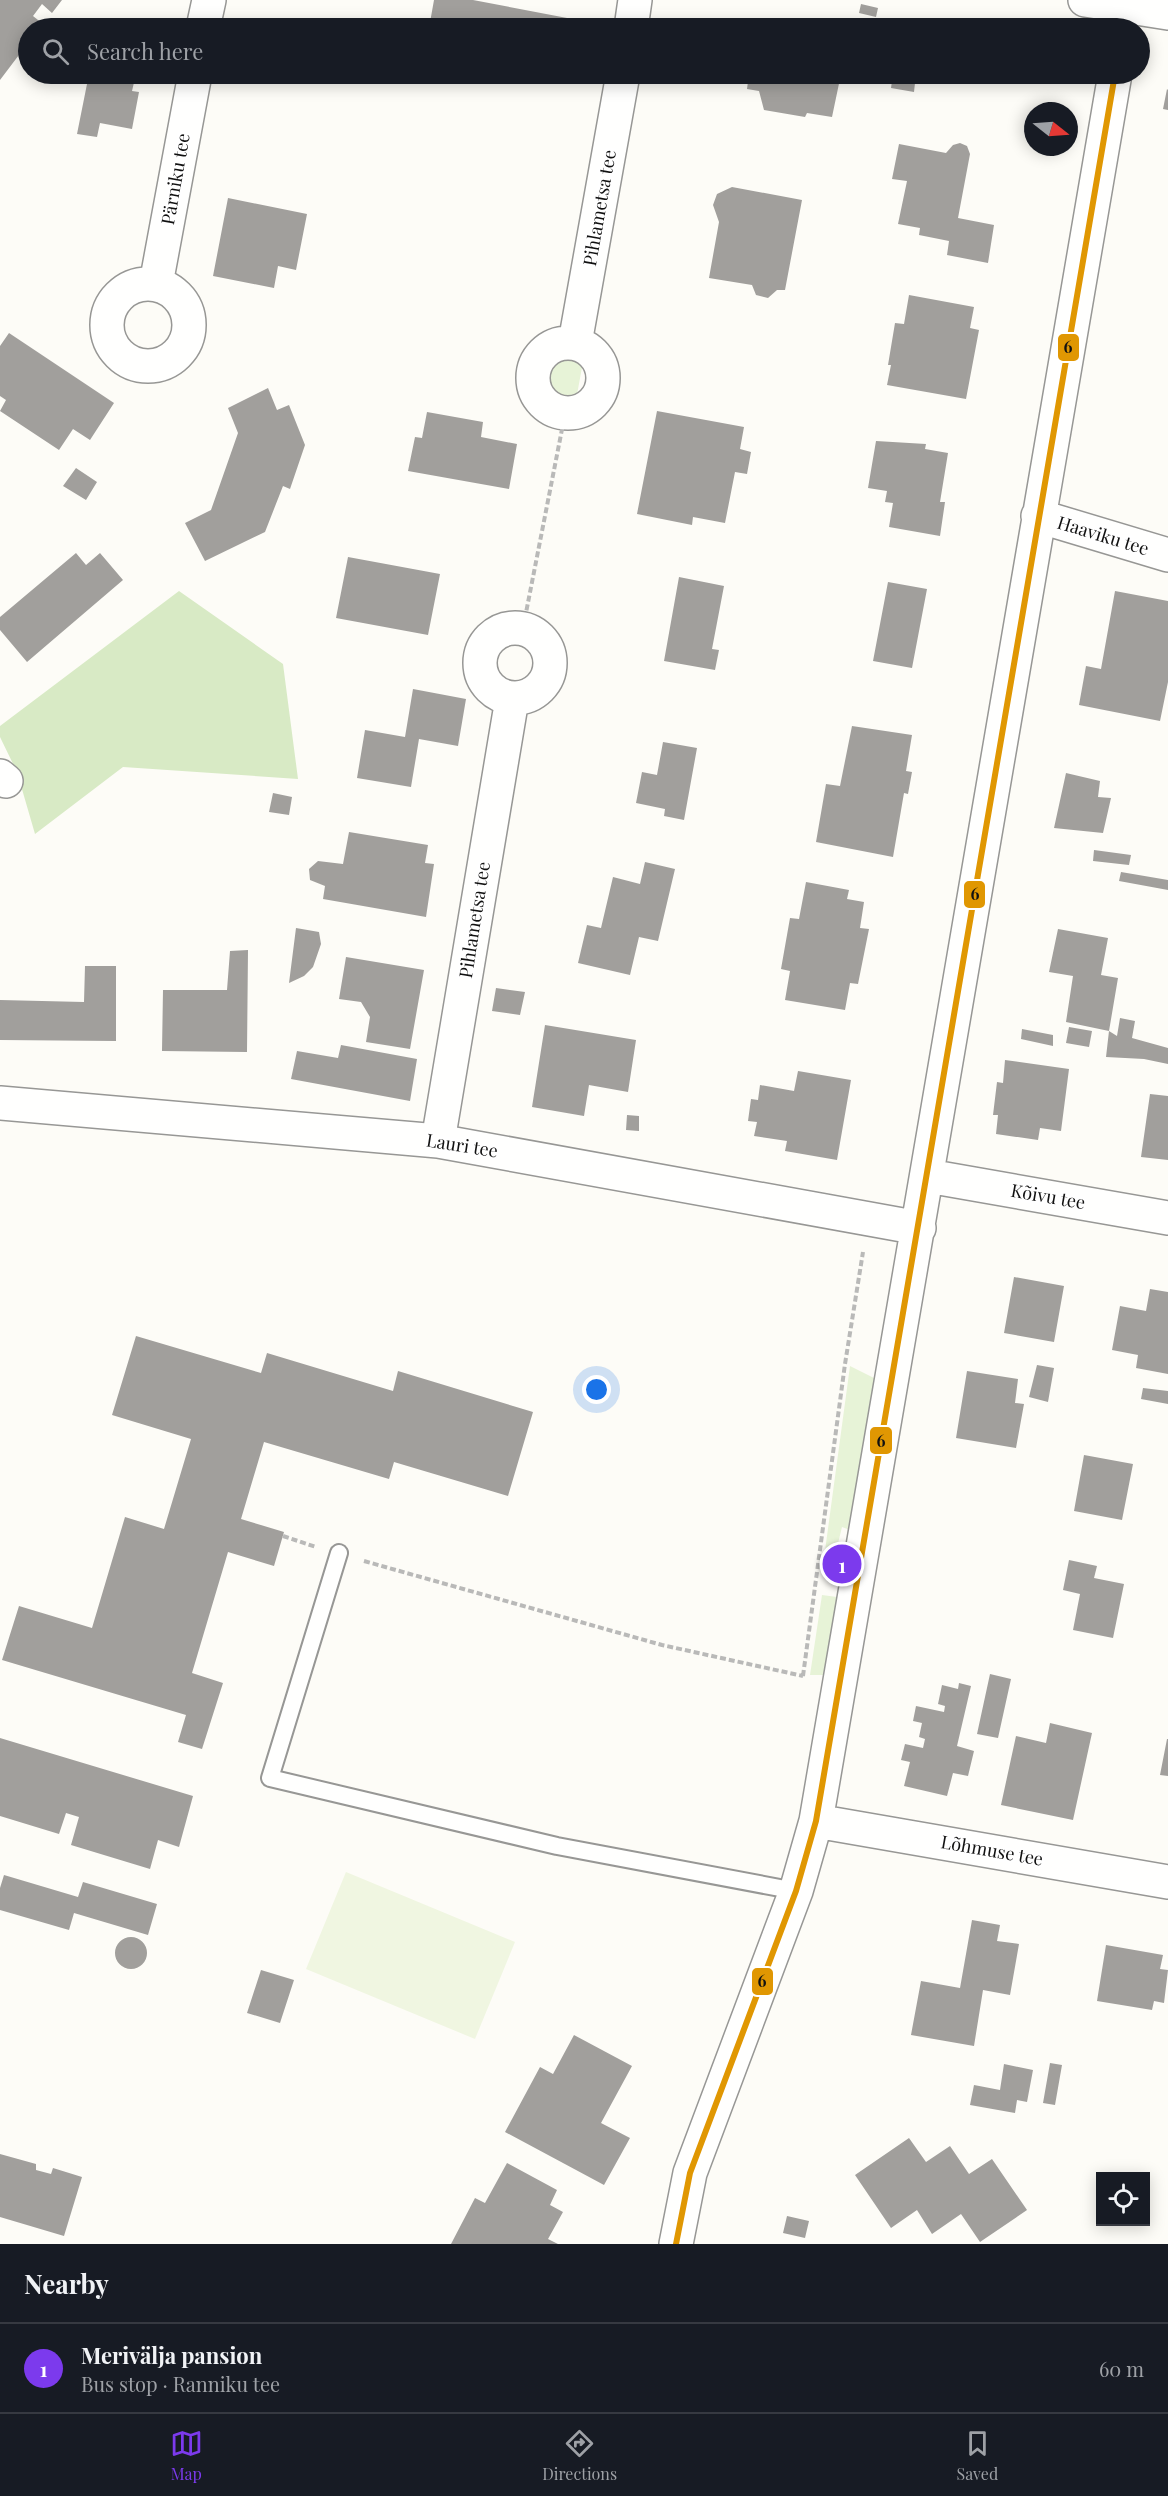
<!DOCTYPE html>
<html lang="en">
<head>
<meta charset="utf-8">
<style>
  body { margin:0; font-family:"Playfair Display",serif; background:#20242c; color:#f1f3f6 }
  .controls { position:absolute; right:18px; bottom:18px; display:grid; overflow:hidden; border-radius:0px; box-shadow:0 3px 15px #0003 }
  .controls button { width:54px; height:54px; display:grid; place-items:center; padding:0; border:0; border-bottom:2px solid #363941; background:#171b24; color:#f1f3f6; font:30px sans-serif }
  .compass { position:absolute; left:1024px; top:102px; width:54px; height:54px; border-radius:50%; background:#171b24; box-shadow:0 3px 15px #0003; rotate:107deg }
  .you { position:absolute; left:597px; top:1390px; width:21px; height:21px; margin:-15px; border:4px solid #fff; border-radius:50%; background:#1a73e8; box-shadow:0 0 0 9px #1a73e833 }
  .badge { display:grid; place-items:center; width:39px; height:39px; border-radius:50%; background:#7c3aed; color:#fff; font-size:20px; font-weight:700 }
  .pin { position:absolute; translate:-50% -50%; border:3px solid #fff; box-shadow:0 2px 6px #0006 }
  .list { margin:0; padding:0; list-style:none }
  h2 { display:flex; justify-content:space-between; align-items:center; height:78px; margin:0; padding:0 24px; font-size:26px }
  h2 small { font-size:20px; font-weight:400; color:#9ea1a6 }
  .list li { display:grid; grid-template-columns:39px 1fr auto; gap:18px; align-items:center; box-sizing:border-box; height:90px; padding:0 24px; border-top:2px solid #363941 }
  .list b { display:block; font-size:22px; white-space:nowrap }
  .list p { margin:0; font-size:20px; white-space:nowrap; color:#9ea1a6 }
  .list em { font-size:20px; font-style:normal; color:#9ea1a6 }
  .icon { flex:none; width:33px; height:33px; fill:none; stroke:currentColor; stroke-width:2; stroke-linecap:round; stroke-linejoin:round }
  .map { position:relative; flex:none; width:1168px; height:2244px; overflow:hidden }
  .search { position:absolute; background:#171b24; box-shadow:0 3px 15px #0003; left:18px; right:18px; top:18px; height:66px; display:flex; align-items:center; gap:15px; box-sizing:border-box; padding:0 21px; border-radius:33px; color:#9ea1a6; font-size:22px }
  .sheet { height:168px; background:#171b24 }
  nav { display:flex; justify-content:space-around; align-items:center; box-sizing:border-box; height:84px; border-top:2px solid #363941; background:#171b24; font-size:16px; color:#9ea1a6 }
  nav a { display:grid; justify-items:center; gap:3px }
  nav .on { color:#7c3aed }
  .map>svg:first-child { display:block }
  .green { fill:#e7f3d7 }
  .forest { fill:#d8eac5 }
  .pitch { fill:#f0f6e1 }
  .building { fill:#a19f9c }
  .lines { fill:none; stroke-linecap:round; stroke-linejoin:round }
  .lane-casing { stroke:#979795; stroke-width:20 }
  .street-casing { stroke:#979795; stroke-width:36 }
  .path { stroke:#b9b9b8; stroke-width:4; stroke-dasharray:6 3; stroke-linecap:butt }
  .lane { stroke:#fffffe; stroke-width:16 }
  .street { stroke:#fffffe; stroke-width:33 }
  .bus-1-casing { stroke:#fff; stroke-width:10 }
  .bus-1 { stroke:#e09702; stroke-width:6 }
  .labels { text-anchor:middle; stroke-width:6; stroke-linejoin:round; paint-order:stroke }
  .street-label { font-size:18px; fill:#111; stroke:#fff }
  .line-badge { stroke:#fff; stroke-width:2 }
  .pale-badge-label { font-size:16px; text-anchor:middle; font-weight:bold; fill:#111 }
</style>
</head>
<body>
<div class="map">
<svg width="1168" height="2244" viewBox="0 0 1168 2244">
  <rect width="100%" height="100%" fill="#fdfcf7"/>
  <path class="green" d="M567 357 583 362 576 400C555 402 541 390 547 368L559 358Z
    M850 1366 874 1378 881 1397 850 1530 842 1527 830 1576 822 1573Z
    M822 1595 837 1597 826 1675H810Z"/>
  <path class="forest" d="M179 591 283 664 298 779 123 767 35 834 17 772 0 737V726Z"/>
  <path class="pitch" d="M346 1872 515 1942 475 2039 306 1969Z"/>
  <path class="building" d="M0 0H62L52 13 42 4 33 16 43 24 40 28H28V43L0 80Z
    M434 0H473L588 22 587 28H429Z
    M861 4 878 8 876 17 859 13Z
    M788 23 809 27V28H787Z
    M89 74H136L132 91 139 92 132 129 100 123 97 137 77 134Z
    M749 74H841L832 117 807 113 805 117 764 110 759 91 747 89Z
    M893 74H916L914 92 891 88Z
    M1167 89 1168 90V110L1163 109Z
    M960 143 967 146 970 154 958 218 994 225 988 263 947 255 949 241 919 235 920 228 898 224 907 181 892 179 899 144 946 153 953 145Z
    M732 187 802 200 785 290H777L768 298 756 295 752 285 709 278 719 222 713 205 717 194Z
    M228 198 307 214 296 270 278 266 274 288 213 276Z
    M909 295 974 307 970 328 979 330 966 399 887 385 891 365H888L895 323 904 324Z
    M9 333 114 403 90 440 73 429 59 450 0 411 6 400 0 396V346Z
    M268 388 277 410 289 405 305 445 290 489 283 486 265 532 205 561 185 523 211 510 238 433 228 408Z
    M657 411 744 427 740 449 751 452 747 474 735 472 725 523 693 517 692 525 637 514Z
    M427 412 483 422 481 437 517 444 509 489 408 471 415 437 422 438Z
    M876 441 926 444 925 449 948 453 940 502H945L940 536 889 527 893 503 885 502 887 491 868 488Z
    M76 468 97 482 86 500 63 486Z
    M76 553 86 565 100 553 123 580 27 662 0 630V617Z
    M348 557 440 574 428 635 336 618Z
    M679 577 724 586 712 649 719 650 715 670 664 661Z
    M888 582 927 589 912 668 873 661Z
    M1115 591 1168 601V682L1160 721 1079 705 1086 666 1101 669Z
    M413 689 466 699 458 746 419 739 411 787 357 778 365 730 405 737Z
    M852 726 912 735 906 771 912 772 908 794 904 793 893 857 816 842 826 784 840 786Z
    M663 742 697 748 684 820 664 816 665 809 636 803 642 772 657 775Z
    M1066 773 1100 781 1098 797 1111 798 1103 833 1054 828Z
    M273 793 292 797 289 815 269 812Z
    M349 832 428 845 425 863 434 864 426 917 323 899 325 886 310 880 309 869 318 861 343 864Z
    M1094 850 1131 855 1129 865 1093 861Z
    M645 862 675 869 658 941 639 937 630 975 578 963 587 925 601 928 613 877 640 884Z
    M1121 872 1168 880V890L1119 881Z
    M806 882 849 890 847 899 864 902 860 928 869 929 858 984 850 983 845 1010 785 1000 790 971 781 969 790 918 799 919Z
    M296 928 319 932 321 944 313 967 304 976 289 983Z
    M1058 929 1108 938 1101 975 1118 978 1109 1031 1066 1022 1073 976 1049 972Z
    M248 950 247 1052 162 1051 163 990H227L230 951Z
    M346 957 424 970 410 1049 366 1042 370 1017 361 1002 339 999Z
    M85 966H116V1041L0 1040V1000L84 1002Z
    M496 988 525 992 520 1015 492 1011Z
    M1120 1018 1135 1021 1132 1038 1168 1048V1064L1144 1059 1106 1057 1109 1031 1117 1036Z
    M545 1025 636 1040 628 1092 589 1085 584 1116 532 1107Z
    M1069 1027 1092 1031 1089 1047 1066 1043Z
    M1022 1029 1053 1035V1046L1021 1039Z
    M341 1045 417 1059 410 1101 291 1079 297 1051 338 1058Z
    M1005 1060 1069 1069 1061 1131 1040 1128 1038 1140 996 1134 998 1115H993L997 1082 1003 1083Z
    M798 1071 851 1080 837 1160 785 1151 787 1141 754 1136 757 1122 748 1121 751 1099 758 1100 760 1085 794 1091Z
    M1150 1094 1168 1096V1160L1141 1157Z
    M627 1115 639 1116V1131L626 1130Z
    M1014 1277 1064 1286 1054 1342 1004 1333Z
    M1150 1289 1168 1292V1374L1136 1368 1138 1355 1112 1350 1120 1306 1146 1311Z
    M136 1336 261 1373 267 1353 393 1391 398 1371 533 1412 508 1496 394 1462 389 1479 264 1442 241 1519 284 1532 274 1566 228 1552 192 1673 223 1683 202 1749 178 1742 186 1715 2 1660 19 1606 92 1628 125 1517 164 1529 191 1439 112 1415Z
    M1037 1365 1054 1368 1048 1402 1029 1397Z
    M967 1371 1018 1379 1015 1403 1024 1404 1016 1448 956 1438Z
    M1143 1388 1168 1391V1404L1141 1399Z
    M1084 1455 1133 1464 1122 1520 1074 1511Z
    M1069 1560 1097 1566 1094 1578 1124 1584 1113 1638 1073 1630 1080 1594 1063 1590Z
    M990 1674 1011 1679 998 1738 977 1734Z
    M959 1683 971 1686 957 1746 974 1751 968 1776 953 1773 947 1796 904 1786 910 1762 901 1760 905 1744 923 1748 925 1739 919 1737 922 1723 913 1721 916 1706 944 1712 945 1706 938 1704 942 1685 958 1689Z
    M1050 1723 1092 1733 1073 1820 1001 1805 1016 1736 1046 1743Z
    M0 1738 193 1796 179 1847 158 1840 150 1869 71 1845 79 1817 66 1813 59 1834 0 1816Z
    M1167 1739H1168V1776L1160 1775Z
    M4 1875 78 1897 83 1882 157 1904 148 1935 74 1913 69 1930 0 1910V1888Z
    M972 1920 1000 1925 997 1941 1019 1944 1010 1995 983 1990 974 2046 911 2035 921 1981 960 1988Z
    M115 1953a16 16 0 1 1 32 0a16 16 0 1 1-32 0Z
    M1106 1945 1163 1955 1160 1969 1168 1970 1164 2003 1154 2001 1152 2010 1097 2001Z
    M261 1970 294 1980 280 2023 247 2013Z
    M574 2035 632 2066 601 2123 630 2138 604 2185 505 2132 540 2067 553 2074Z
    M1050 2063 1062 2065 1055 2105 1043 2103Z
    M1004 2064 1033 2070 1027 2102 1017 2100 1015 2113 970 2105 974 2085 1000 2090Z
    M909 2138 926 2162 950 2146 969 2174 992 2159 1027 2210 980 2242 961 2214 932 2234 917 2210 891 2228 855 2175Z
    M0 2154 36 2164V2170L51 2174 53 2168 82 2177 64 2236 0 2217Z
    M507 2163 557 2190 550 2205 563 2212 548 2239 558 2244H451L475 2198 485 2203Z
    M787 2216 809 2221 805 2238 783 2233Z"/>
  <g class="lines">
    <g class="lane-casing">
      <path id="lane" d="M339 1553 270 1778 557 1846 796 1891"/>
    </g>
    <g class="street-casing">
      <path id="street" d="M1085 0 1168 13
        M203 28 209 0
        M631 28 635 0
        M156 284 195 74
        M107 325a41 41 0 1 1 82 0a41 41 0 1 1-82 0Z
        M533 378a35 35 0 1 1 70 0a35 35 0 1 1-70 0Z
        M575 343 623 74
        M1038 516 1168 555
        M480 663a35 35 0 1 1 70 0a35 35 0 1 1-70 0Z
        M0 776 6 781
        M0 1103 438 1141 919 1228
        M438 1141 512 699
        M928 1176 1168 1218
        M816 1821 1168 1882
        M676 2244 690 2173 796 1891 816 1821 1115 74"/>
    </g>
    <path class="path" d="M523 628 565 414
      M283 1536 316 1547
      M364 1561 662 1645 803 1676
      M803 1676 845 1364 863 1252"/>
    <use href="#lane" class="lane"/>
    <use href="#street" class="street"/>
    <g class="bus-1-casing">
      <path id="bus-1" d="M676 2244 690 2173 796 1891 816 1821 1115 74"/>
    </g>
    <use href="#bus-1" class="bus-1"/>
  </g>
  <g class="labels">
    <g class="street-label">
      <text transform="translate(176 179) rotate(-80)" y="6">Pärniku tee</text>
      <text transform="translate(600 208) rotate(-80)" y="6">Pihlametsa tee</text>
      <text transform="translate(1103 536) rotate(17)" y="6">Haaviku tee</text>
      <text transform="translate(475 920) rotate(-81)" y="6">Pihlametsa tee</text>
      <text transform="translate(462 1146) rotate(9)" y="6">Lauri tee</text>
      <text transform="translate(1048 1197) rotate(10)" y="6">Kõivu tee</text>
      <text transform="translate(992 1851) rotate(10)" y="6">Lõhmuse tee</text>
    </g>
  </g>
  <g class="line-badge">
    <rect x="1057" y="333" width="23" height="29" rx="6" fill="#e09702"/>
    <rect x="963" y="880" width="23" height="29" rx="6" fill="#e09702"/>
    <rect x="869" y="1426" width="24" height="29" rx="6" fill="#e09702"/>
    <rect x="751" y="1967" width="23" height="29" rx="6" fill="#e09702"/>
  </g>
  <g class="pale-badge-label">
    <text x="1068" y="353">6</text>
    <text x="975" y="900">6</text>
    <text x="881" y="1447">6</text>
    <text x="762" y="1987">6</text>
  </g>
</svg>
<div class="controls">
<button><svg class="icon" aria-label="locate" viewBox="0 0 24 24"><circle cx="12" cy="12" r="6"/><path d="M12 2v4M12 18v4M2 12h4M18 12h4"/></svg></button>
</div>
<svg class="compass" viewBox="-18 -18 36 36"><path d="M0-13l5 13h-10z" fill="#e53935"/><path d="M0 13l5-13h-10z" fill="#9ea1a6"/></svg>
<div class="you"></div>
<div class="pin badge" style="left:842px;top:1564px">1</div>
<div class="search"><svg class="icon" aria-label="search" viewBox="0 0 24 24"><circle cx="10" cy="10" r="6"/><path d="M15 15l6 6"/></svg>Search here</div>
</div>
<section class="sheet">
<h2>Nearby<small></small></h2>
<ul class="list">
<li><span class="badge">1</span><div><b>Merivälja pansion</b><p>Bus stop · Ranniku tee</p></div><em>60 m</em></li>
</ul>
</section>
<nav>
<a class="on"><svg class="icon" aria-label="map" viewBox="0 0 24 24"><path d="M3 6l6-2 6 2 6-2v14l-6 2-6-2-6 2zM9 4v14M15 6v14"/></svg>Map</a>
<a><svg class="icon" aria-label="directions" viewBox="0 0 24 24"><path d="M12 3l9 9-9 9-9-9zM9 14v-3h6M13 9l2 2-2 2"/></svg>Directions</a>
<a><svg class="icon" aria-label="saved" viewBox="0 0 24 24"><path d="M7 4h10v16l-5-4-5 4z"/></svg>Saved</a>
</nav>
</body>
</html>
